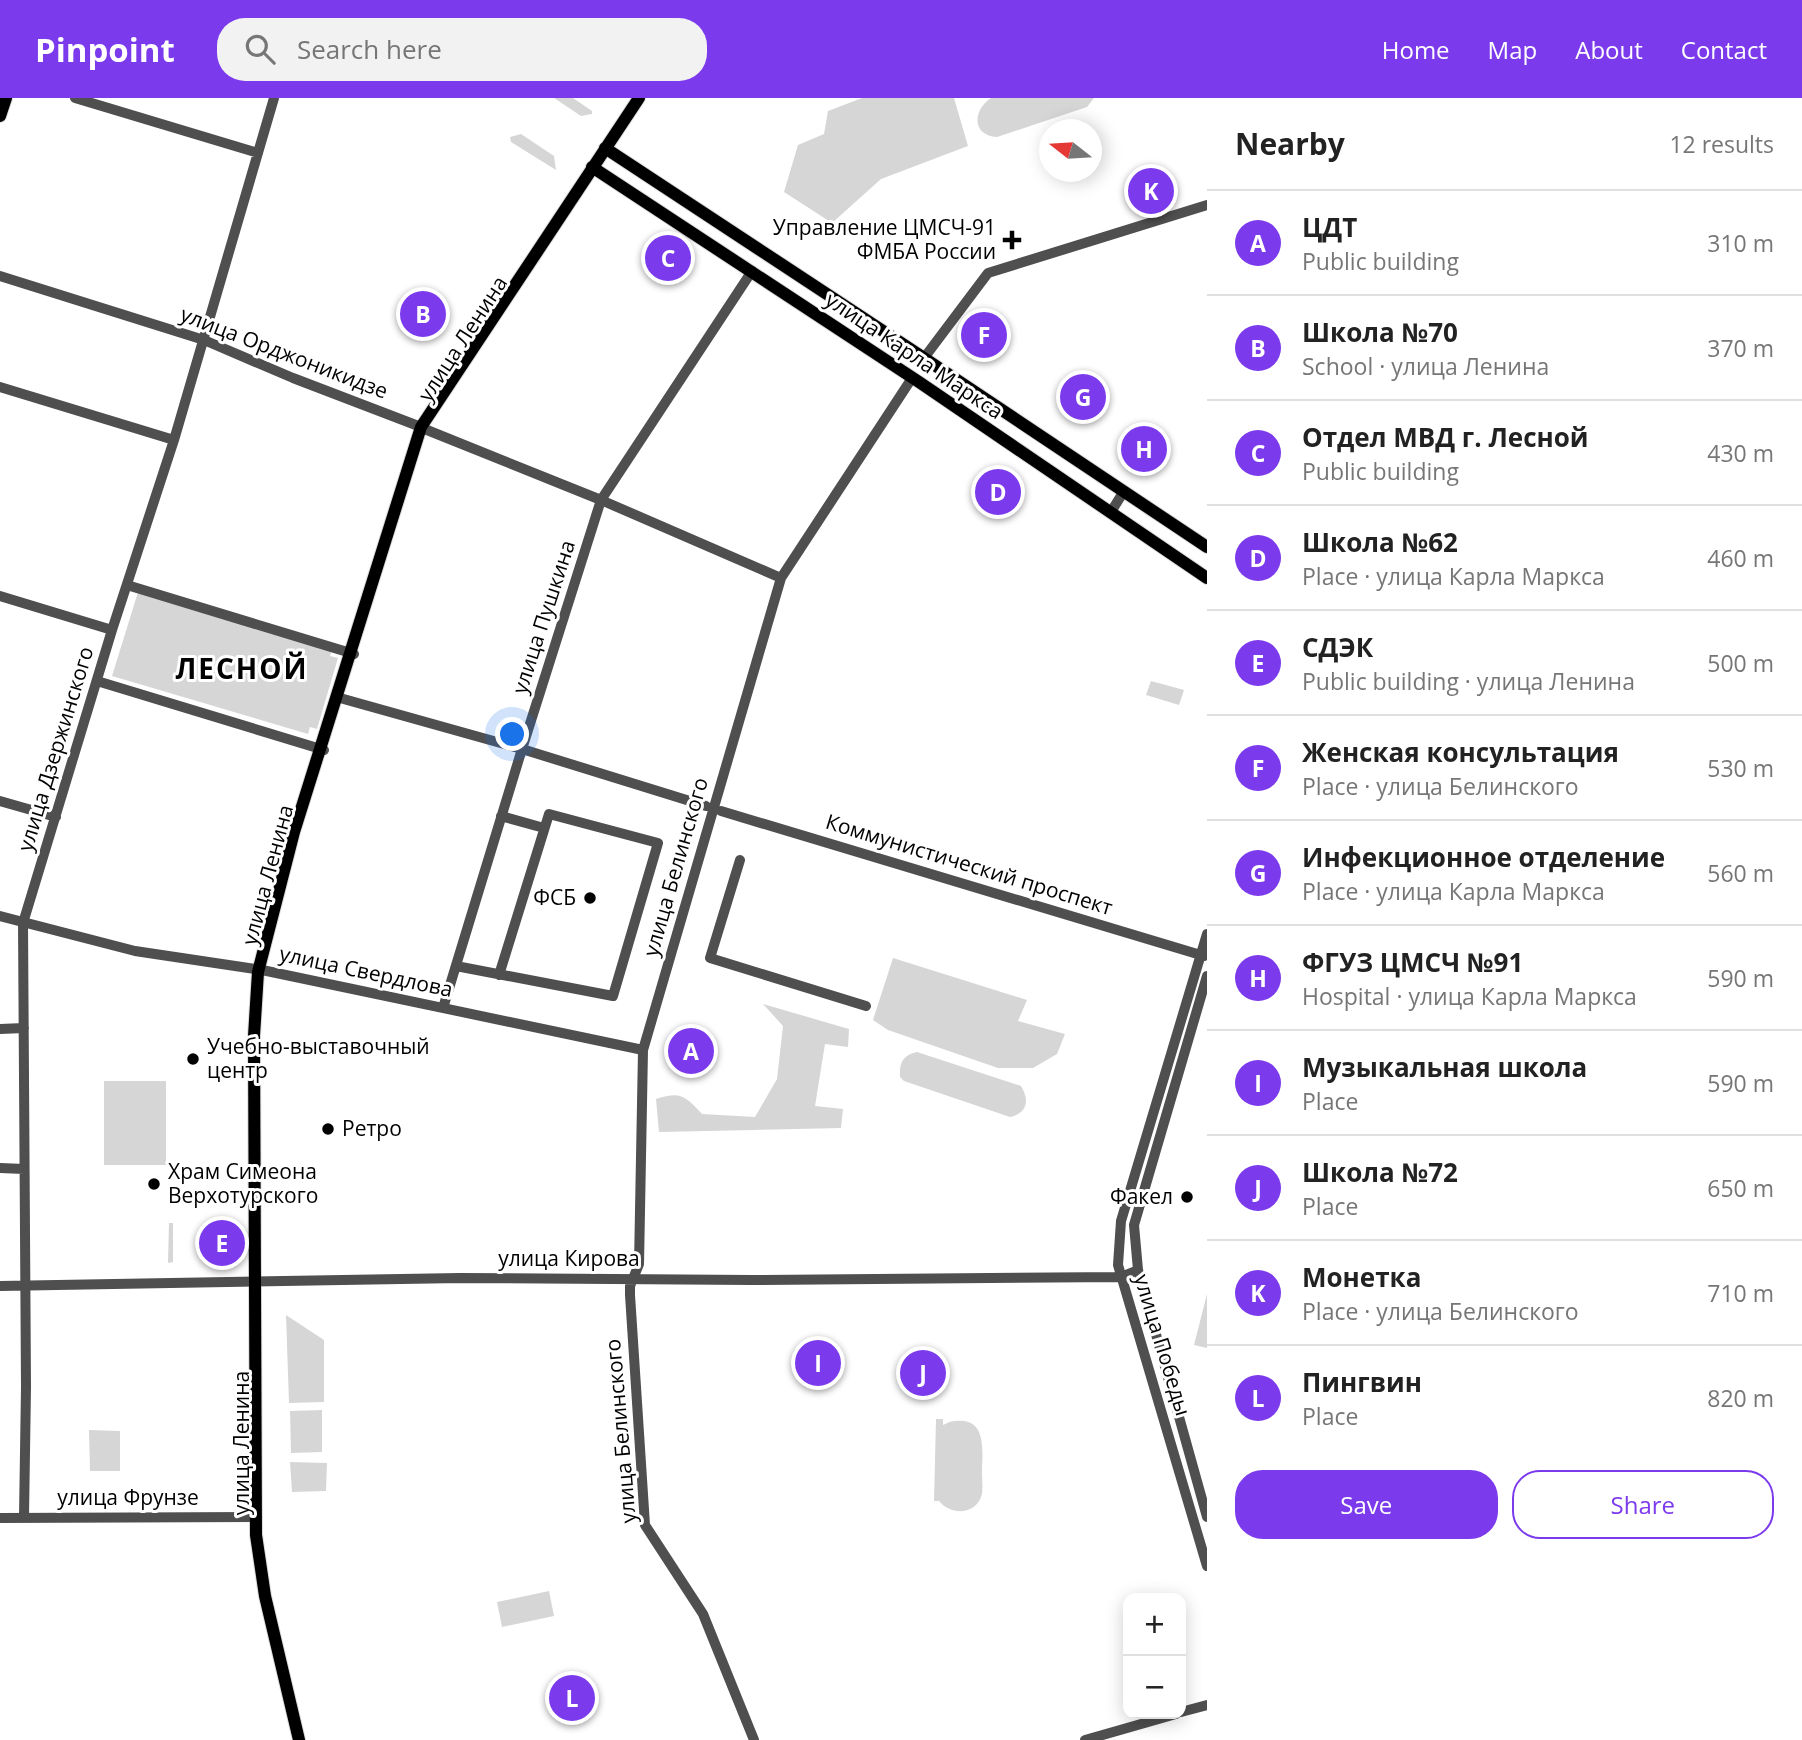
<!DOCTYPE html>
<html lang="en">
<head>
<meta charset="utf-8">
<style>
  body { margin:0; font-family:"Open Sans",sans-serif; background:#f2f2f2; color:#222 }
  .controls { position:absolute; right:21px; bottom:21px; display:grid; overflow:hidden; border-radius:14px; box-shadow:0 4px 18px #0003 }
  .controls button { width:63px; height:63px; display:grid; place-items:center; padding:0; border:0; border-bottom:2px solid #e0e0e0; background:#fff; color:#222; font:35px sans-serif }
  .compass { position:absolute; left:1039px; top:21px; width:63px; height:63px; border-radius:50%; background:#fff; box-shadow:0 4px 18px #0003; rotate:287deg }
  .you { position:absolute; left:513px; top:637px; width:24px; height:24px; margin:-18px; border:5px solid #fff; border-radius:50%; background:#1a73e8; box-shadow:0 0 0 10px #1a73e833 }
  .badge { display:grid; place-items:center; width:46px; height:46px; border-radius:50%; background:#7c3aed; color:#fff; font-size:23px; font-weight:700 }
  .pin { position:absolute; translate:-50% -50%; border:4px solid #fff; box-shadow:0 2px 7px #0006 }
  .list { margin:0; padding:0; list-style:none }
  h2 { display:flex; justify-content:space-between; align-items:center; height:91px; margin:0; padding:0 28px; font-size:30px }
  h2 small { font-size:23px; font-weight:400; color:#767676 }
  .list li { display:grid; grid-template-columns:46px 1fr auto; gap:21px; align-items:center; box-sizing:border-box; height:105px; padding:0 28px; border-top:2px solid #e0e0e0 }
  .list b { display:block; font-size:26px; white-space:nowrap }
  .list p { margin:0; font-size:23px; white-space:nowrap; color:#767676 }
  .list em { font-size:23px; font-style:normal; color:#767676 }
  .actions { display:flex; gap:14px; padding:21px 28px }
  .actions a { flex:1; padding:16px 0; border:2px solid #7c3aed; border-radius:28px; text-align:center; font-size:24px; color:#7c3aed }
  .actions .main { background:#7c3aed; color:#fff }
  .icon { flex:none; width:38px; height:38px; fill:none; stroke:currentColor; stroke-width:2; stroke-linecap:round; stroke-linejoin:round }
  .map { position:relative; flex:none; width:1207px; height:1642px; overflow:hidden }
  header { display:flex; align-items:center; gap:42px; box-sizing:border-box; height:98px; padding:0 35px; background:#7c3aed; color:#fff }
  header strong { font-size:33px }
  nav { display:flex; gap:38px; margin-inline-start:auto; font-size:24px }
  .search { width:490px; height:63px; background:#f2f2f2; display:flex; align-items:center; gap:18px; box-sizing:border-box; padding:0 24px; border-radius:28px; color:#767676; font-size:26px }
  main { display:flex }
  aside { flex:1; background:#fff }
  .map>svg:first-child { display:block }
  .green { fill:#d6d6d6 }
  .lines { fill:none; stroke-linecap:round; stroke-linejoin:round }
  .major-casing { stroke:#dbdbdb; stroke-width:14 }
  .minor { stroke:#4f4f4f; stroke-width:10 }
  .major { stroke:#000; stroke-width:12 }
  .poi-dot { fill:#000; stroke:#fff; stroke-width:2.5 }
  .labels { text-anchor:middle; stroke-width:6; stroke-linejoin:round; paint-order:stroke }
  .poi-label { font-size:21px; fill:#000; stroke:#fff; text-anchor:end }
  .street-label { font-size:21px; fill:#000; stroke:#fff }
  .district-label { font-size:28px; font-weight:bold; letter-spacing:2px; fill:#000; stroke:#fff }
</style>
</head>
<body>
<header>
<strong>Pinpoint</strong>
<div class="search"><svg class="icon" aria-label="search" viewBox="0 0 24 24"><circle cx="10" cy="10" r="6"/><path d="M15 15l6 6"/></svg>Search here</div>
<nav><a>Home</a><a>Map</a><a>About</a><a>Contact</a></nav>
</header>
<main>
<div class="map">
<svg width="1207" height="1642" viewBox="0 0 1207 1642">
  <rect width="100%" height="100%" fill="#fff"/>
  <path class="green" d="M554 0H573L592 13V16L581 18Z
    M862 0H954L968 48 881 81 832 125 784 94 798 47 824 36 828 13Z
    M991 0H1094L1087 9 997 39C971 37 973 12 991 0Z
    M521 36 554 58 556 72 511 44 510 39Z
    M138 494 332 552 330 558 338 560 317 631 310 629 308 636 112 578Z
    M1151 583 1184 592 1179 607 1146 597Z
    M893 860 1027 902 1018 923 1065 936 1057 956 1033 970H998L888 932 873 922Z
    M763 906 849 931 848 949 825 946 815 1008 843 1011 841 1030 659 1034 656 1001C681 993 685 998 702 1016L755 1019 777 981 783 928Z
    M917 954 1021 988C1030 1003 1027 1015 1010 1019L904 983 900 979C899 965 903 957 917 954Z
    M104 983H166V1067H104Z
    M169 1125H173V1164L168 1165Z
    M1207 1196V1250L1194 1247Z
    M286 1217 324 1242V1304L289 1305Z
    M322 1312V1354L291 1355 290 1313Z
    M936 1321H943V1327C950 1323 955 1322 964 1323 987 1326 982 1357 982 1374 982 1381 983 1389 982 1396 977 1417 951 1418 939 1403H934Z
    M89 1332 120 1333V1373H90Z
    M290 1364 327 1365 326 1393 292 1394Z
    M549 1493 554 1518 502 1529 497 1504Z"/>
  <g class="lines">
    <g class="major-casing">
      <path id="major" d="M0 18 6 0
        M605 50 924 260 1207 449
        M592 69 919 284 1207 480
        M299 1642 265 1498 256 1437 254 938 258 874 294 734 421 329 639 0"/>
    </g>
    <path class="minor" d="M75 0 258 55
      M0 178 204 242 293 280 421 329
      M924 260 988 175 1207 107
      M0 289 174 342
      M427 332 601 402 781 480
      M1111 414 1124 393
      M127 487 354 556
      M0 498 112 532
      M97 583 324 652
      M340 600 522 651 706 708
      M0 703 56 719
      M721 713 1204 858
      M501 718 544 730
      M740 762 710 860 866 908
      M0 818 135 853 262 872 643 952
      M1207 836 1121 1123 1118 1167 1207 1468
      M456 868 613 898 658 745 549 716 499 877
      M1207 878 1134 1127 1138 1172 1207 1419
      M443 910 522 651 601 402 752 173
      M0 931 24 930
      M0 1070 24 1071
      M0 1188 460 1180 752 1182 1121 1179 1138 1172
      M24 1419 26 1289 23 825 112 532 174 342 274 0
      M0 1420 256 1419
      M1181 1614 1207 1607
      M754 1642 703 1516 645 1427 630 1197V1188L639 1166 643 952 781 480 912 280
      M1085 1642 1176 1616"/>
    <use href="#major" class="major"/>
  </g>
  <g class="poi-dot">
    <path d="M1008.5 131.5h7v7h7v7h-7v7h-7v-7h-7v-7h7z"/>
    <circle cx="590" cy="800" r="7"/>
    <circle cx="193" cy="961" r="7"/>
    <circle cx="328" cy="1031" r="7"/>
    <circle cx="154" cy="1086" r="7"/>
    <circle cx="1187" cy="1099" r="7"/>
  </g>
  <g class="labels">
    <g class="poi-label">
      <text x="996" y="137">Управление ЦМСЧ-91<tspan x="996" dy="24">ФМБА России</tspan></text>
      <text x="576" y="807">ФСБ</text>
      <text x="207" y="956" text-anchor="start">Учебно-выставочный<tspan x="207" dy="24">центр</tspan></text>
      <text x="342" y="1038" text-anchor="start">Ретро</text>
      <text x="168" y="1081" text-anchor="start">Храм Симеона<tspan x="168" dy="24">Верхотурского</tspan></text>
      <text x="1173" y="1106">Факел</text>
    </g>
    <g class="street-label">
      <text transform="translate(463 241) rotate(-57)" y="7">улица Ленина</text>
      <text transform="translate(284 255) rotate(21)" y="7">улица Орджоникидзе</text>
      <text transform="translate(914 258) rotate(34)" y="7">улица Карла Маркса</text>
      <text transform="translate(544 519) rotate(-72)" y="7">улица Пушкина</text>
      <text transform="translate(56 651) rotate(-73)" y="7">улица Дзержинского</text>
      <text transform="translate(969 767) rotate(17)" y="7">Коммунистический проспект</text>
      <text transform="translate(676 769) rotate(-74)" y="7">улица Белинского</text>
      <text transform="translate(268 777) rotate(-75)" y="7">улица Ленина</text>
      <text transform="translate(366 874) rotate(12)" y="7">улица Свердлова</text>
      <text x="569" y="1168">улица Кирова</text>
      <text transform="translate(1162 1247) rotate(73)" y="7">улица Победы</text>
      <text transform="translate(621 1333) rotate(-95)" y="7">улица Белинского</text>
      <text transform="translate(242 1345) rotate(-90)" y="7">улица Ленина</text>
      <text x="128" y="1407">улица Фрунзе</text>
    </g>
    <g class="district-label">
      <text x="242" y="581">ЛЕСНОЙ</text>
    </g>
  </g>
</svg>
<div class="controls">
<button>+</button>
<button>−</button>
</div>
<svg class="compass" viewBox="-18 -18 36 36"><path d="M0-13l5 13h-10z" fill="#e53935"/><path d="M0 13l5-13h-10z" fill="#767676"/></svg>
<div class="you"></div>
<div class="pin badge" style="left:691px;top:953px">A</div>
<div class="pin badge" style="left:423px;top:216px">B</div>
<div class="pin badge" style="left:668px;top:160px">C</div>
<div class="pin badge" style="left:998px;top:394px">D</div>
<div class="pin badge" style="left:222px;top:1145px">E</div>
<div class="pin badge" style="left:984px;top:237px">F</div>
<div class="pin badge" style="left:1083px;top:299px">G</div>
<div class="pin badge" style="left:1144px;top:351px">H</div>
<div class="pin badge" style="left:818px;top:1265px">I</div>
<div class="pin badge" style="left:923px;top:1275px">J</div>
<div class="pin badge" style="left:1151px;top:93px">K</div>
<div class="pin badge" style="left:572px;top:1600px">L</div>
</div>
<aside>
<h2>Nearby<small>12 results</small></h2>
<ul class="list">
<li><span class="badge">A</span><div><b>ЦДТ</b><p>Public building</p></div><em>310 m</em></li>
<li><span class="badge">B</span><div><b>Школа №70</b><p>School · улица Ленина</p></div><em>370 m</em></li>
<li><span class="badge">C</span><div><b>Отдел МВД г. Лесной</b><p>Public building</p></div><em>430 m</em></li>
<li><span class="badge">D</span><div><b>Школа №62</b><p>Place · улица Карла Маркса</p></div><em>460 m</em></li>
<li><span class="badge">E</span><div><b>СДЭК</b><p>Public building · улица Ленина</p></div><em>500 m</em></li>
<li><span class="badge">F</span><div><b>Женская консультация</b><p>Place · улица Белинского</p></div><em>530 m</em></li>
<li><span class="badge">G</span><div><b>Инфекционное отделение</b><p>Place · улица Карла Маркса</p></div><em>560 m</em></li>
<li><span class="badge">H</span><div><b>ФГУЗ ЦМСЧ №91</b><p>Hospital · улица Карла Маркса</p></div><em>590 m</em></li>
<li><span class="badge">I</span><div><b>Музыкальная школа</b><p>Place</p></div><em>590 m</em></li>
<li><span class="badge">J</span><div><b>Школа №72</b><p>Place</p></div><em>650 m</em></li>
<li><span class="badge">K</span><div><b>Монетка</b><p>Place · улица Белинского</p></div><em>710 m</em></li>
<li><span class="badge">L</span><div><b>Пингвин</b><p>Place</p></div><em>820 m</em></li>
</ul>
<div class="actions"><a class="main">Save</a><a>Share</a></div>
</aside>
</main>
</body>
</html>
